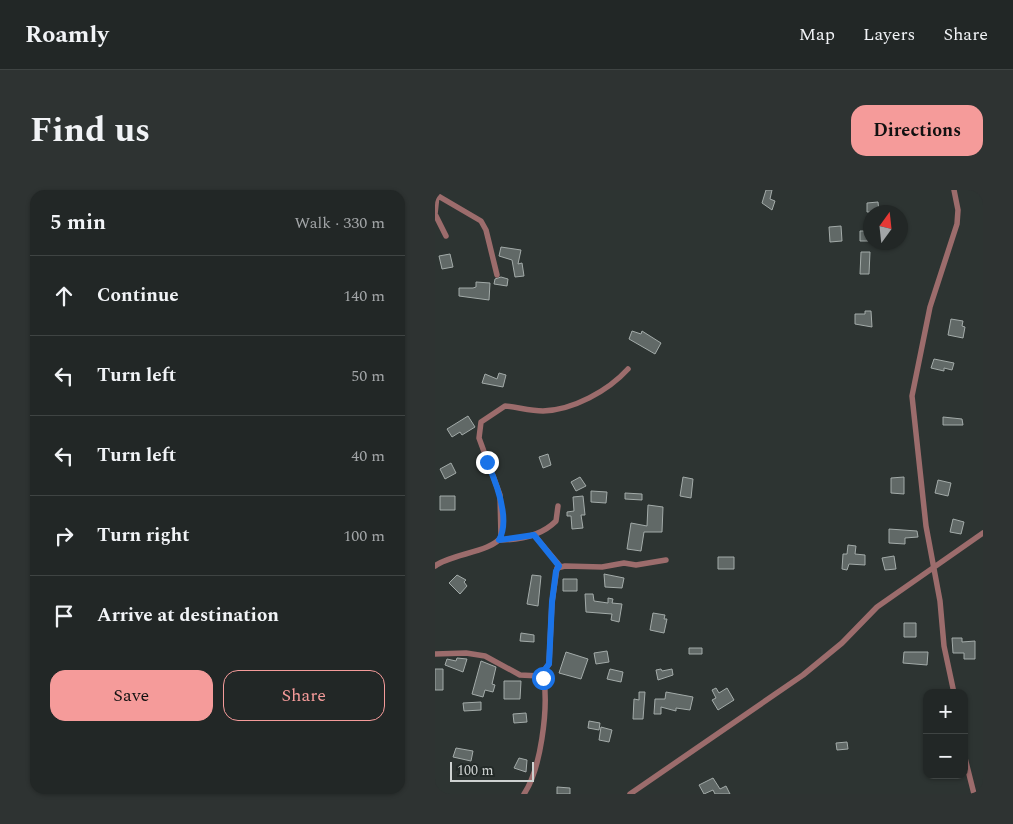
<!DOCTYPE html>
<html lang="en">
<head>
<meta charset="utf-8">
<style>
  body { margin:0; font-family:Spectral,serif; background:#2e3332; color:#f1f3f6 }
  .controls { position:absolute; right:15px; bottom:15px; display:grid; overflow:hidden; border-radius:10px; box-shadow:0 1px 4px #0004 }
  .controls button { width:45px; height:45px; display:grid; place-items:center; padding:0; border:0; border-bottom:1px solid #3f4443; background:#222726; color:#f1f3f6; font:25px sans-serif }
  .compass { position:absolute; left:428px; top:15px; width:45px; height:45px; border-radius:50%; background:#222726; box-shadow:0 1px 4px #0004; rotate:15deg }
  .scale { position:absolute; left:15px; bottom:12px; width:84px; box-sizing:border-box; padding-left:5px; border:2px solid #ced2d1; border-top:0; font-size:14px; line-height:18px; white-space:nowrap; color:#ced2d1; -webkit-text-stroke:4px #232a28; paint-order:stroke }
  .stop { position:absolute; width:15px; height:15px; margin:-11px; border:4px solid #1a73e8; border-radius:50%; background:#fff }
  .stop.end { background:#1a73e8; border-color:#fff; box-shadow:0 1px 5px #0008 }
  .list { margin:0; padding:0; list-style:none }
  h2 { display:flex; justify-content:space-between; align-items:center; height:65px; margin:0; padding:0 20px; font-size:21px }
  h2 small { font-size:16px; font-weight:400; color:#a2a5a7 }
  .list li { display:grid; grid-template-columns:32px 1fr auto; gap:15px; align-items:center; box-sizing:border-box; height:80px; padding:0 20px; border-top:1px solid #3f4443 }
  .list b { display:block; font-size:19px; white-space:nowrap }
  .list em { font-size:16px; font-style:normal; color:#a2a5a7 }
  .actions { display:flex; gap:10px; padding:15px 20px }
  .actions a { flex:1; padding:11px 0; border:1px solid #f59b9a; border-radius:15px; text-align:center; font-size:18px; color:#f59b9a }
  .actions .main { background:#f59b9a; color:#111 }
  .icon { flex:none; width:28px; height:28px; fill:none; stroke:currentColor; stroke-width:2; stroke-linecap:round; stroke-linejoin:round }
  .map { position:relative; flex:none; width:548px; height:604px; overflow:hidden; border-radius:15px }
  header { display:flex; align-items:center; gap:30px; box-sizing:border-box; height:70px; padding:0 25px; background:#222726; border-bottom:1px solid #3f4443 }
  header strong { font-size:24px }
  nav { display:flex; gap:28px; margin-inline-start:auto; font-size:18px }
  .intro { display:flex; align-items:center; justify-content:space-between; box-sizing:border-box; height:120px; padding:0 30px }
  h1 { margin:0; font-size:35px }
  .button { padding:12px 22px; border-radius:15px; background:#f59b9a; color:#111; font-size:18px; font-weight:700 }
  main { display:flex; gap:30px; padding:0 30px }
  aside { flex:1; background:#222726; border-radius:15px; box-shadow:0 1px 4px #0004 }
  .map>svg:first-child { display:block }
  .building { fill:#616967; stroke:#a3aba9 }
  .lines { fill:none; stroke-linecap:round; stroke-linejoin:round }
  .street { stroke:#9c6c6c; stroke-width:5.5 }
  .route { stroke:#1a73e8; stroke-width:6 }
</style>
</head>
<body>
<header>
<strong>Roamly</strong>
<nav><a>Map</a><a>Layers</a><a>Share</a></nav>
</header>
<div class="intro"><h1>Find us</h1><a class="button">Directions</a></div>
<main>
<aside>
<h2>5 min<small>Walk · 330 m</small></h2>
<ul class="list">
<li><svg class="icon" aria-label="ahead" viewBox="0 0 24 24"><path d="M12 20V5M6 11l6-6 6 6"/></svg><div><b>Continue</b></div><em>140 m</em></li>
<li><svg class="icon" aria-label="left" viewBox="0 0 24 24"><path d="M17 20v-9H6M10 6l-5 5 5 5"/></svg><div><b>Turn left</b></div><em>50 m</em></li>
<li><svg class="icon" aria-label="left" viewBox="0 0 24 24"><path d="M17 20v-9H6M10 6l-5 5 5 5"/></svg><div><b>Turn left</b></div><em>40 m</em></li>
<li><svg class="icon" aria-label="right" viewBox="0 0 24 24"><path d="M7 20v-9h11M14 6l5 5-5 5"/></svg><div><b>Turn right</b></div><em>100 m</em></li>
<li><svg class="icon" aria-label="arrive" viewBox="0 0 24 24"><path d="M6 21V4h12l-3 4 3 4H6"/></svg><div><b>Arrive at destination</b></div></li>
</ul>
<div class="actions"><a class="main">Save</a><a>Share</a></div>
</aside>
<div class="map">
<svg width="548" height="604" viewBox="0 0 548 604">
  <rect width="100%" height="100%" fill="#2d3432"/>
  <path class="building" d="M331 0H337L335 9 340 11 337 20 327 13Z
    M443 12 444 22H432V13Z
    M406 36 407 51 395 52 394 37Z
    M425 41H436V51H425Z
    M66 57 86 60 83 74 87 73 89 86 80 87 77 70 64 66Z
    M426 62H435L434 84H425Z
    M15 64 18 77 7 79 4 66Z
    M66 87 73 89 72 96 59 94 60 89Z
    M41 92 55 93 54 110 24 106V98H38L41 97Z
    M430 121H436L437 137 420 134V124H430Z
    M516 129 528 131 527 136 530 137 528 148 513 145Z
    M197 141 206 144 207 141 226 153 220 164 194 149Z
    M499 169 519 173 517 180 509 178V181L496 178Z
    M64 183 71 185 68 197 47 193 50 184 62 189Z
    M33 226 40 237 27 245 25 242 17 247 12 239Z
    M508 227 527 229 528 235H508Z
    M113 264 116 275 108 278 104 267Z
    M16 273 21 283 10 289 5 279Z
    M145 287 151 296 141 301 136 292Z
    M248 287 258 289 256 308 245 306Z
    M469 287V304L456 303V288Z
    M503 290 516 293 513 306 500 303Z
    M156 301 172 302 171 313 156 312Z
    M190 303 207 304V310L190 309Z
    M5 306H20V320H5Z
    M148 306 150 325H146L148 338 137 339 136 326H132V322L139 321 138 307Z
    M213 315 228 317 227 342H209L206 361 192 359 196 333 212 336Z
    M518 329 529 332 526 344 515 342Z
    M454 339 482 341 483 347 470 348V354L454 353Z
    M413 355 421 356 420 364 430 365V375L414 374 412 380 407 379 408 364H412Z
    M459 366 461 379 450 380 447 368Z
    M283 367H299V379H283Z
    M169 384 189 388 187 398 170 397Z
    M22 385 31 390 29 392 32 396 25 404 14 393Z
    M97 385 106 386 103 416 92 414Z
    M128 389H142V401H128Z
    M150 404H158L159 411 173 413V408L178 409 177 413 187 414 184 432 176 430 177 424 151 422Z
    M218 423 230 425 229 429H232L229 443 215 440Z
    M469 433H481V447H469Z
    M86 443 99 445V452L85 451Z
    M517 448H527V452L540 451V469H529V463H518Z
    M254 458H267V464H254Z
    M172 461 174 472 161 474 159 463Z
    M131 462 153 469 146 489 124 483Z
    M469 462H493L492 475 468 473Z
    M22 468 32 469 28 482 10 475 12 469 21 471Z
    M46 471 61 477 57 494 60 495 58 502 50 500 48 507 37 504Z
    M0 479H8V500H0Z
    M175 479 188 482 186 492 172 489Z
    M226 479 227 481 237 479 238 485 223 490 221 480Z
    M69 491H86L85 509H69Z
    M281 498 284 503 292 498 299 510 283 520 277 510 281 508 277 500Z
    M204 502H210L208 529H198L199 509 204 510Z
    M231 502 258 507 255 520 241 518V521L226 517V524H219L220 509H230Z
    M46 512V520L29 521 28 513Z
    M91 523 92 532 79 533 78 524Z
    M154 531 165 533 164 540 153 538Z
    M166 537 177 540 174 552 164 550Z
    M412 552 413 559 402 560 401 553Z
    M21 558 38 561 36 571 18 567Z
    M84 568 92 570 91 582 79 578Z
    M278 588 285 599 291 596 295 604H280L278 600 269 604 264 595Z
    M122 597 135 598V604H122Z"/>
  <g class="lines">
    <path class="street" d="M519 0 523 20 522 34 495 117 477 206 491 336 505 411 509 456 519 503
      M0 4 46 31 51 40 62 85
      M2 5 0 24 11 46
      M99 345 125 376
      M64 350C84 350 106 346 121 331L123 316
      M0 376C15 364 57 362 66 347L65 305 44 248 46 232 70 216C82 217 95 221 108 221 138 220 173 201 193 179
      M0 464 31 463 50 466 85 485 105 486 109 490C113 520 106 579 89 604
      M105 486 114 474 117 412 122 378 130 376 167 377 189 373 201 375 231 370
      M529 564 539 604
      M195 604 368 485 407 453 442 417 548 343"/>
  </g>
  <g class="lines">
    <path class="route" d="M52 272C61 292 76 329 64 350L99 345 124 376 121 381 117 412 114 474 105 486 108 488"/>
  </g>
</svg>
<div class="controls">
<button>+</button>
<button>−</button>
</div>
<svg class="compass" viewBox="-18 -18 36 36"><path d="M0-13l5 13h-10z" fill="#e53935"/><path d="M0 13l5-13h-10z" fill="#a2a5a7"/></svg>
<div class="scale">100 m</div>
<div class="stop" style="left:108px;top:488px"></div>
<div class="stop end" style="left:52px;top:272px"></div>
</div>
</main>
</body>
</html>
